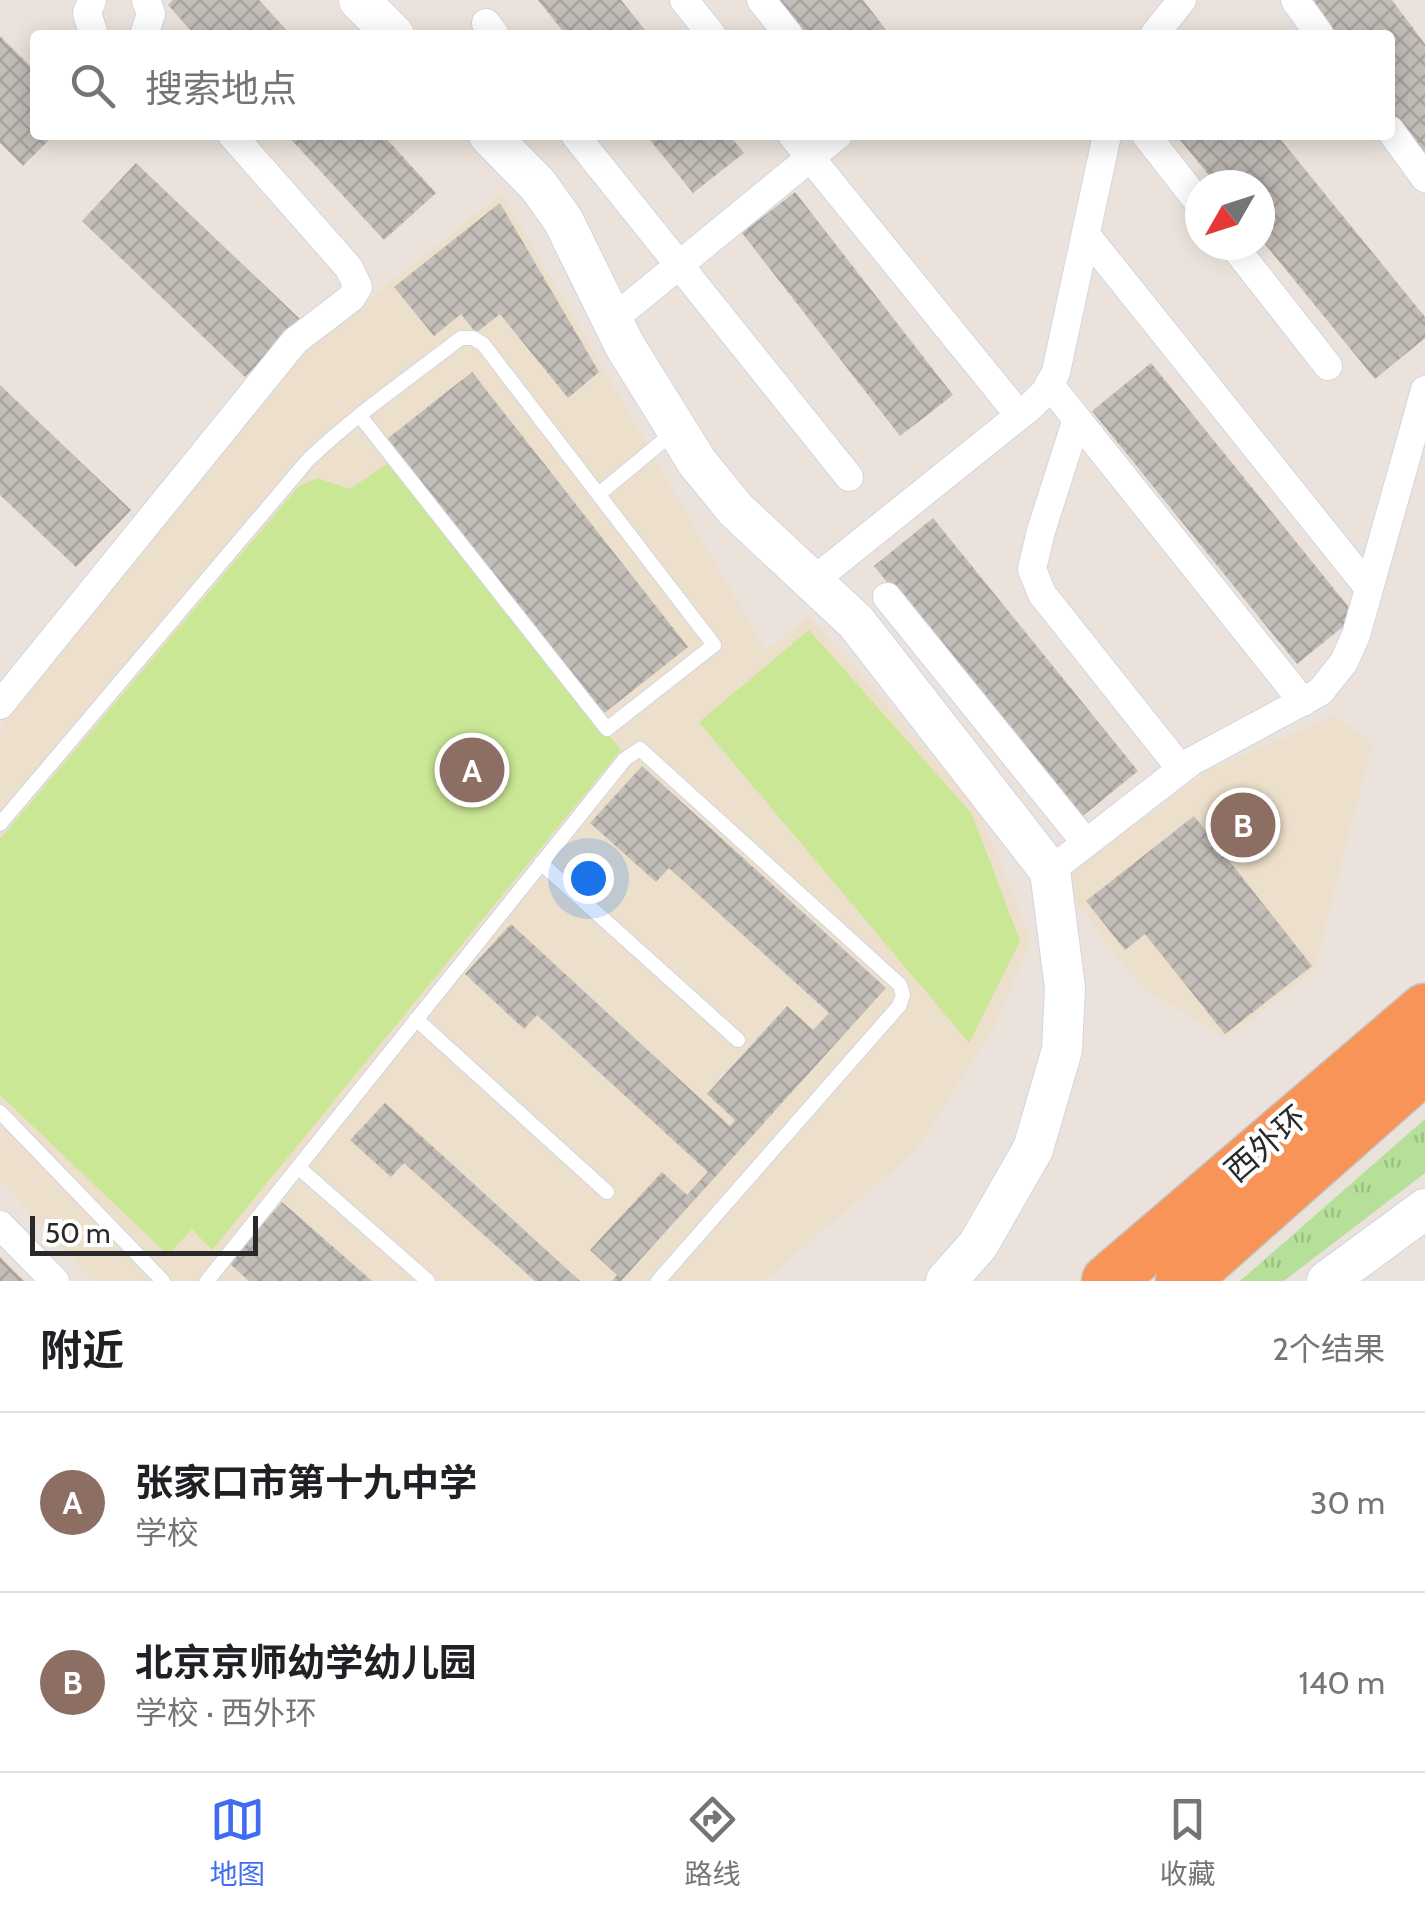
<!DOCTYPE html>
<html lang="zh">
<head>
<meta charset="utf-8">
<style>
  body { margin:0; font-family:Cabin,"Noto Sans SC",sans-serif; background:#f6f6f6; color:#202124 }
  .compass { position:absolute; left:1185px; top:170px; width:90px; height:90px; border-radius:50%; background:#fff; box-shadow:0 5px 25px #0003; rotate:231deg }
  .scale { position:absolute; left:30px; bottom:25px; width:228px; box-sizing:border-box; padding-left:10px; border:5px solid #292929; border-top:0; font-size:28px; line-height:35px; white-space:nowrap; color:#292929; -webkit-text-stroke:8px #fff; paint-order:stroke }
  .you { position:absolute; left:588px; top:878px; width:35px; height:35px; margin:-25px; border:8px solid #fff; border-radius:50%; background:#1a73e8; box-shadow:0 0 0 15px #1a73e833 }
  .badge { display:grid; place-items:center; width:65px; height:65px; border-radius:50%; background:#406cf4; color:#fff; font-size:32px; font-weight:700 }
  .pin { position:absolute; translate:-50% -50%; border:5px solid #fff; box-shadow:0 2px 10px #0006 }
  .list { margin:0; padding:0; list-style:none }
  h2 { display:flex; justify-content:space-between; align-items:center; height:130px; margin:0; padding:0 40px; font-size:42px }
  h2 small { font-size:32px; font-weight:400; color:#757577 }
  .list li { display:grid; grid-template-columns:65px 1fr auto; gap:30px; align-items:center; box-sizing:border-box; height:180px; padding:0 40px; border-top:2px solid #e0e0e0 }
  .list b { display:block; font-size:38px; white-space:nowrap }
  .list p { margin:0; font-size:32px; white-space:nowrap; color:#757577 }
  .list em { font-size:32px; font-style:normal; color:#757577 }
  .icon { flex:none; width:55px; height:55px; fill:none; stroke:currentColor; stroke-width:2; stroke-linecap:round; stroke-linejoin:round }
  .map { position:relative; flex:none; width:1425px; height:1281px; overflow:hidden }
  .search { position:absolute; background:#fff; box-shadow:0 5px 25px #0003; left:30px; right:30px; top:30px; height:110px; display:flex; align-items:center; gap:25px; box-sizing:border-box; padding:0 35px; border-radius:10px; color:#757577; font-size:38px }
  .sheet { height:490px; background:#fff }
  nav { display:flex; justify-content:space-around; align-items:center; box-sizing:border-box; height:140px; border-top:2px solid #e0e0e0; background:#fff; font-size:28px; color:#757577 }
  nav a { display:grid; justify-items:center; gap:5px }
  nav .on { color:#406cf4 }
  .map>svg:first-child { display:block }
  .education { fill:#ecdfcb }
  .grass { fill:url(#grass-tufts) }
  .pitch { fill:#cae795 }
  .building { fill:url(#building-cross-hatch) }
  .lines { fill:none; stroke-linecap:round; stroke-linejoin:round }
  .lane-casing { stroke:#d1d5e2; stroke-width:16 }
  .street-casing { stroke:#d1d5e2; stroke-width:30 }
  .secondary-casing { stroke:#d1d5e2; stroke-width:42 }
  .highway-casing { stroke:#c3c3c3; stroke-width:55 }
  .lane { stroke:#fff; stroke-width:14 }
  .street { stroke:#fff; stroke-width:28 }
  .secondary { stroke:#fff; stroke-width:40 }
  .highway { stroke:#f99459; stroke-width:52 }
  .labels { text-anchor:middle; stroke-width:9; stroke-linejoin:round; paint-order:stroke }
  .street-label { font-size:32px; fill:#292929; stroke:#fff }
</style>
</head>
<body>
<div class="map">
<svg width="1425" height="1281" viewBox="0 0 1425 1281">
  <defs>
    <pattern id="grass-tufts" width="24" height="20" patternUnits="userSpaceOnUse" patternTransform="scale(2.5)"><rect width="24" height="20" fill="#b6e099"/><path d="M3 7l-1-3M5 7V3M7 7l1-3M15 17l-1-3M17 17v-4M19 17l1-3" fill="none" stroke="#9cc084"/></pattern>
    <pattern id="building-cross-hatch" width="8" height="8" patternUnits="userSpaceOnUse" patternTransform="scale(2.5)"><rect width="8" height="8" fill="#c3bdb8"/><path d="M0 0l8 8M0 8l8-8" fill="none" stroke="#a8a29e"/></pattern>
  </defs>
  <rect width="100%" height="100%" fill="#ebe3db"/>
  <path class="education" d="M502 193 766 651 809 616 978 809 1031 940 994 1028 915 1151 764 1281H93L0 1180V730L299 355Z
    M1334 716 1372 743 1315 969 1227 1039 1139 985 1060 880 1209 770Z"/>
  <path class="grass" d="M1425 1119V1173L1284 1281H1240Z"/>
  <path class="pitch" d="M391 461 621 750 212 1250 192 1229 168 1255 0 1095V839L298 487 317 478 350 489Z
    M809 630 972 814 1020 941 969 1043 699 722Z"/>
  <path class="building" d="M173 0H259L291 35H195L168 5Z
    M538 0H621L649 35H566Z
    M775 0H863L890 35H803Z
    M1306 0H1392L1425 44V159L1390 112V35H1332Z
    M0 36 35 71V135H54L23 166 0 143Z
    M287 135H383L436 193 384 240Z
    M646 135H729L744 153 693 193Z
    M1176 135H1277L1425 317V338L1375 379 1260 238V185H1217Z
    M136 163 300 319 245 377 82 221Z
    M795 192 953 395 900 436 742 233Z
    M500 203 599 372 568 398 500 314 476 333 461 314 434 336 394 287Z
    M1151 363 1356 616 1297 664 1092 411Z
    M472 372 688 647 603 714 387 439Z
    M0 385 131 510 76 567 0 495Z
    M933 518 1138 771 1079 819 874 566Z
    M642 766 886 988 621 1281H612L617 1275 590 1250 662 1172 687 1195 708 1172 537 1015 524 1029 465 974 511 924 730 1126 735 1120 707 1094 787 1006 813 1030 829 1013 669 868 656 882 590 823Z
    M1194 816 1312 966 1225 1034 1145 934 1125 950 1086 901Z
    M385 1103 580 1281H535L404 1163 391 1177 350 1140Z
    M282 1202 372 1281H249L229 1263Z
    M0 1257 24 1281H0Z"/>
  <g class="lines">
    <g class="lane-casing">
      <path id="lane" d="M599 494 675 431
        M0 824 308 460C355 415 409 378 461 338H473L483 344 714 645 607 729 360 416
        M541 863 738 1040
        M416 1019 607 1192
        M0 1112 163 1281
        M298 1167 428 1281
        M207 1281 625 759 640 749 900 985 903 995 899 1006 658 1281"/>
    </g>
    <g class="street-casing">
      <path id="street" d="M92 0 87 13 94 35
        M684 0 712 35
        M761 0 789 35
        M1295 0 1320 35
        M486 23 495 35
        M144 35 151 14 146 0
        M1154 35 1182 0
        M1390 130 1425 178
        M575 135 849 477
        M792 135 1019 415
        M1146 135 1200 204
        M1086 235 1368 587
        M1233 245 1328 366
        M612 320 838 135
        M1049 384 1303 702
        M1077 419 1041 531 1032 569 1042 594 1181 769
        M813 581 1030 407 1046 391 1056 372 1107 135
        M887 597 1086 843
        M0 705 295 341 351 298 358 287 349 268 232 135
        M1050 871 1192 761 1320 692 1344 662 1356 635 1425 390
        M0 1225 55 1281"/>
    </g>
    <g class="secondary-casing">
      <path id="secondary" d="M359 0 394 35
        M489 135 538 185 563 220 625 346 697 462 736 510 856 622 1050 871 1065 988 1062 1050 1033 1149 978 1245 946 1281
        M1327 1281 1425 1209"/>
    </g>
    <g class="highway-casing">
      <path id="highway" d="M1108 1281 1425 1010
        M1182 1281 1425 1066"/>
    </g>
    <use href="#lane" class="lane"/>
    <use href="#street" class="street"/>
    <use href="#secondary" class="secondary"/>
    <use href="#highway" class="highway"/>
  </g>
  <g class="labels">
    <g class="street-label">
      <text transform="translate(1266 1144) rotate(-41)" y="11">西外环</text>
    </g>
  </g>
</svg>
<svg class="compass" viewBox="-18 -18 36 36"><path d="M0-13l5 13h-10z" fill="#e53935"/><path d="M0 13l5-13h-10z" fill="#757577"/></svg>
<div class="scale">50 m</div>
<div class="you"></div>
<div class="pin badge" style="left:472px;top:770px;background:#8d6e63">A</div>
<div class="pin badge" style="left:1243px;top:825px;background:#8d6e63">B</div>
<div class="search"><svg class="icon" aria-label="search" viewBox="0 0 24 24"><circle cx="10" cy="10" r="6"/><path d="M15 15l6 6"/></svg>搜索地点</div>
</div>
<section class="sheet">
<h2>附近<small>2个结果</small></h2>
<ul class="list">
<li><span class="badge" style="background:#8d6e63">A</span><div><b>张家口市第十九中学</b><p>学校</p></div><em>30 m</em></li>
<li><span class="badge" style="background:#8d6e63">B</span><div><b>北京京师幼学幼儿园</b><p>学校 · 西外环</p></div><em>140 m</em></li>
</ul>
</section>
<nav>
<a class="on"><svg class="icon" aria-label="map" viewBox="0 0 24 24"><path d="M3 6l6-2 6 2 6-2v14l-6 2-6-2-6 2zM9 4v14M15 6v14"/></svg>地图</a>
<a><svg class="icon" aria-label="directions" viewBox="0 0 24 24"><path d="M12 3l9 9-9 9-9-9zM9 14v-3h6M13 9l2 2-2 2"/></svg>路线</a>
<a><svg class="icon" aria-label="saved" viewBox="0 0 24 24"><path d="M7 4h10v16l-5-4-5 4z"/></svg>收藏</a>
</nav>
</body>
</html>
